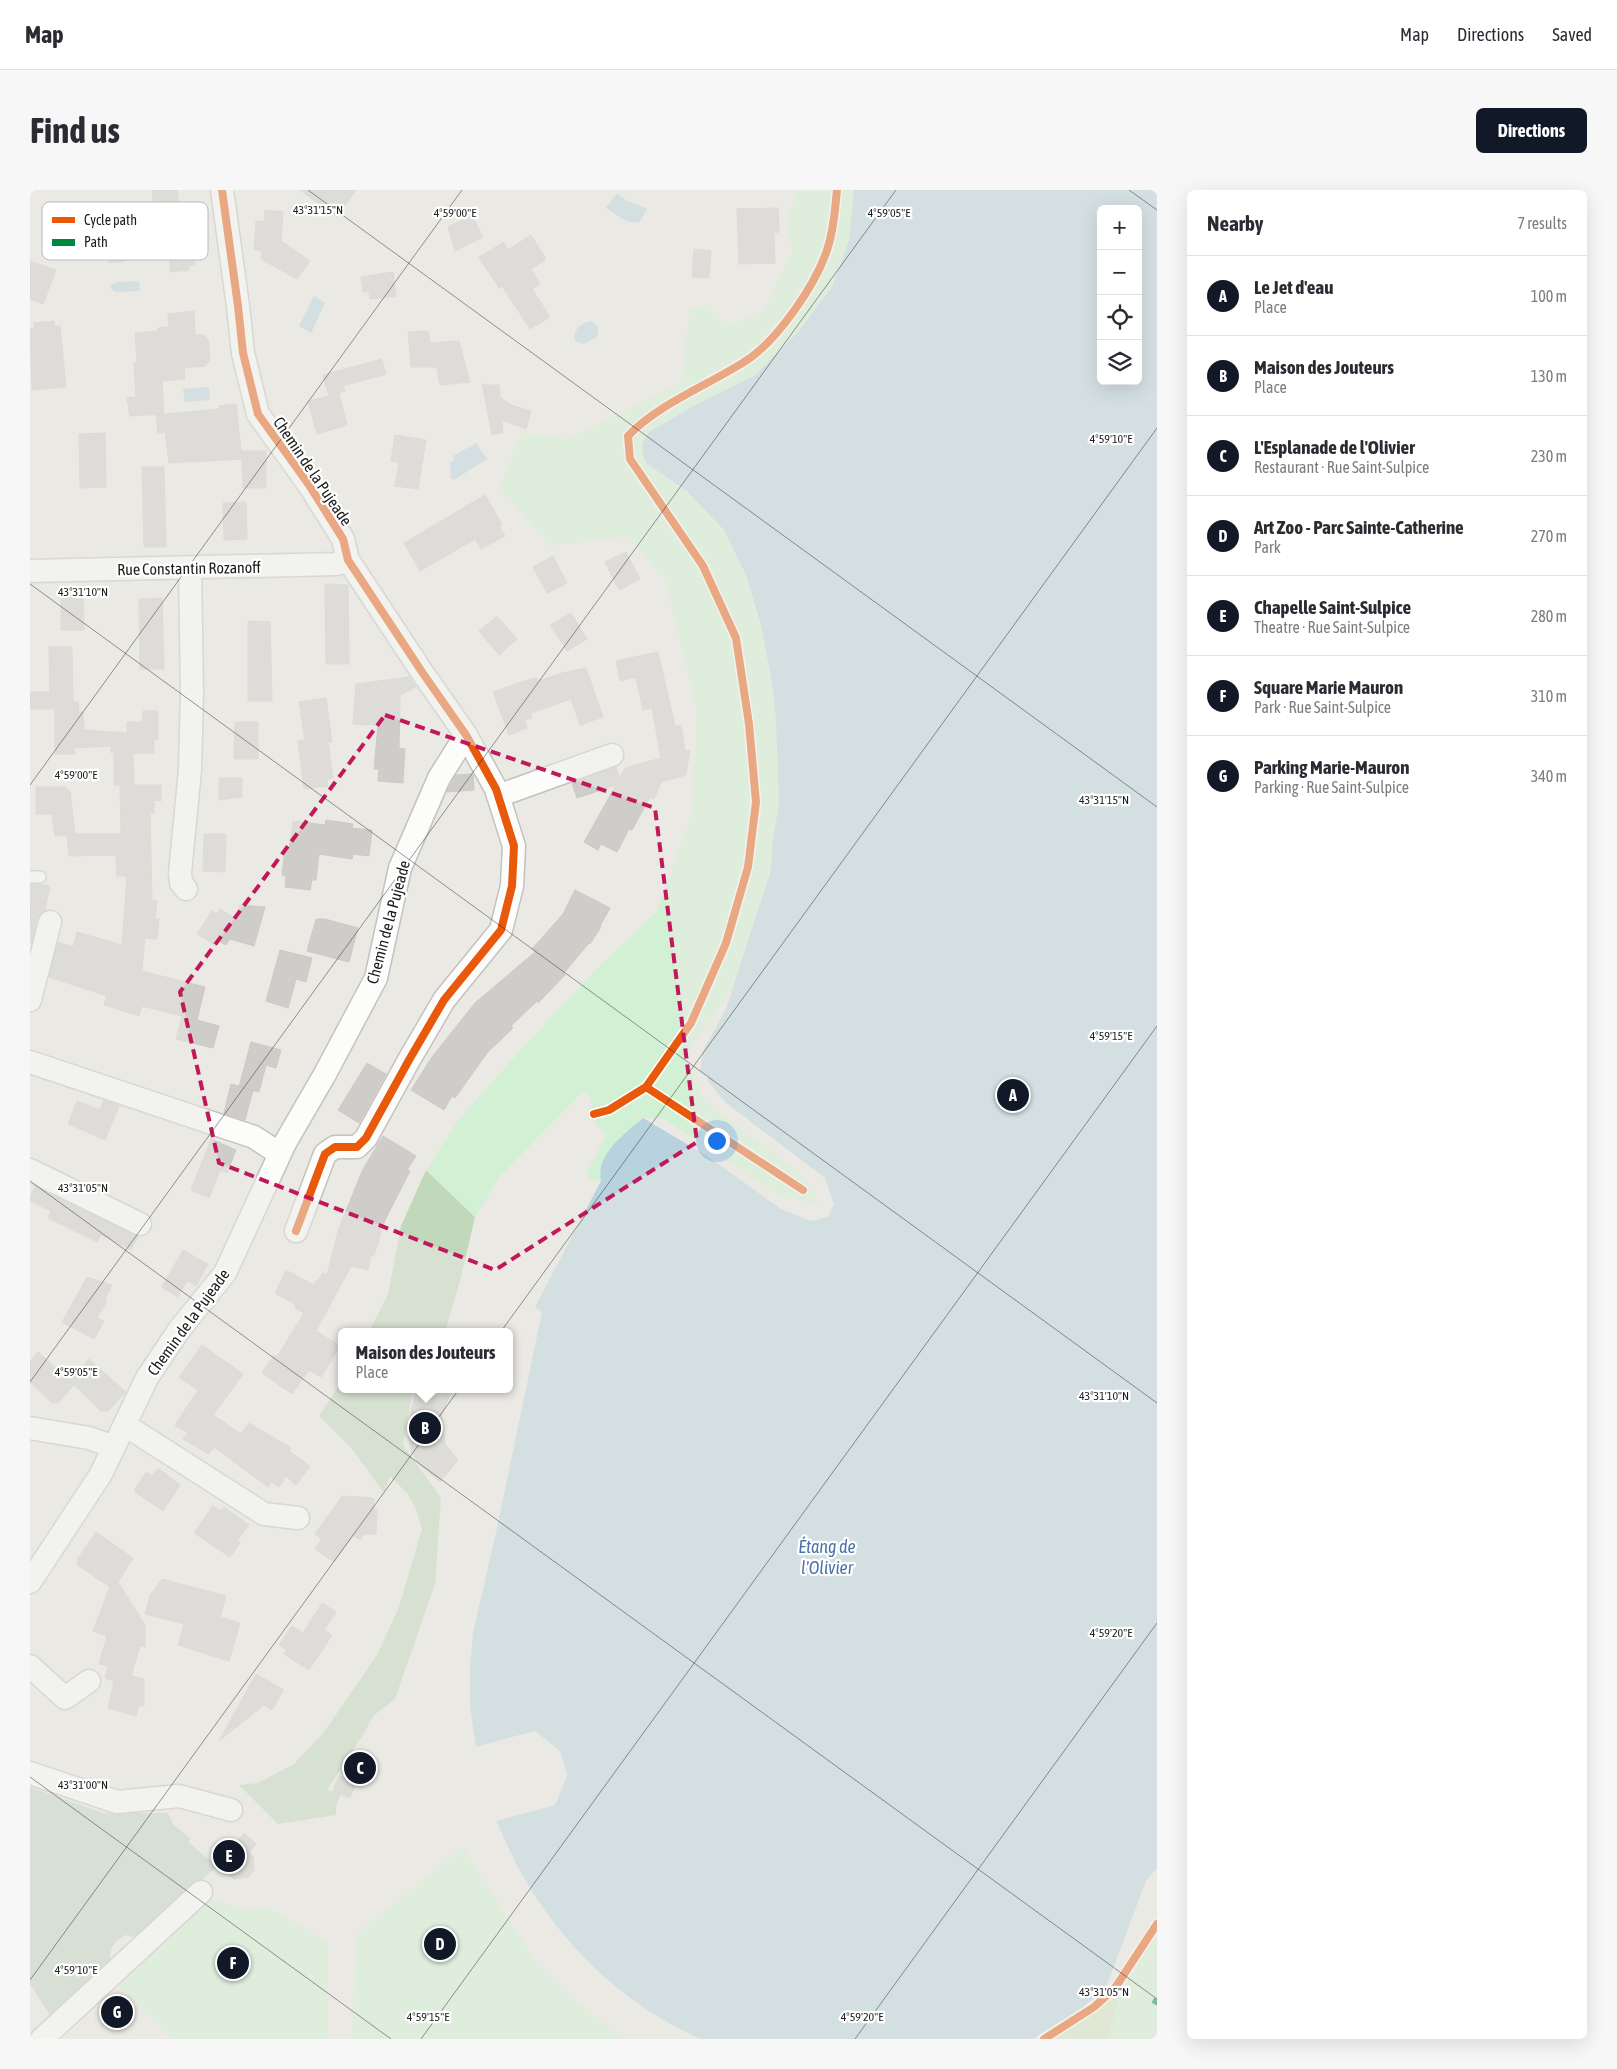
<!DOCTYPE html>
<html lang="en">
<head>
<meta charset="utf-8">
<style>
  body { margin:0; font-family:"Asap Condensed",sans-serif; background:#f7f7f7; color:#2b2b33 }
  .controls { position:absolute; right:15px; top:15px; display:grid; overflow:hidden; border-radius:8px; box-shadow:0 5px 20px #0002 }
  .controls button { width:45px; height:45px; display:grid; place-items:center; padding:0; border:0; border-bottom:1px solid #e1e1e2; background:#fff; color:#2b2b33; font:25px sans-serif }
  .you { position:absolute; left:686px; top:950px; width:18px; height:18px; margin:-12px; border:4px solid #fff; border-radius:50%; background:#1a73e8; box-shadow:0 0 0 8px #1a73e833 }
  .badge { display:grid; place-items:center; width:32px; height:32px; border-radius:50%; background:#111827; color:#fff; font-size:16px; font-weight:700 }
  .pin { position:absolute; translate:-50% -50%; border:2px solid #fff; box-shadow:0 1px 5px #0006 }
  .popup { position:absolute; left:308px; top:1138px; width:175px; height:65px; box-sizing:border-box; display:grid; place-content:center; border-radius:8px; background:#fff; filter:drop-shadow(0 1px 4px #0005); font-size:16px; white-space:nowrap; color:#7c7c81 }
  .popup b { font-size:19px; color:#2b2b33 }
  .popup::after { content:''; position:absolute; left:50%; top:100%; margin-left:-10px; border:10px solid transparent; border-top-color:#fff }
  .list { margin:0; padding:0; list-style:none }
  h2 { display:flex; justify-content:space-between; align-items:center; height:65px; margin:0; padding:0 20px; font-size:21px }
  h2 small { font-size:16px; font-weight:400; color:#7c7c81 }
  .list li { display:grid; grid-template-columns:32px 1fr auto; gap:15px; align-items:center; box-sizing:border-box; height:80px; padding:0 20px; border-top:1px solid #e1e1e2 }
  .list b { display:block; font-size:19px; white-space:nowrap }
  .list p { margin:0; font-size:16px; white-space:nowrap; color:#7c7c81 }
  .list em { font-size:16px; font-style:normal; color:#7c7c81 }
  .icon { flex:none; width:28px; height:28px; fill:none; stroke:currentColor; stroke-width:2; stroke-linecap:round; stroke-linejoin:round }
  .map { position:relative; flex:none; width:1127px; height:1849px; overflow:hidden; border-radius:8px }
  header { display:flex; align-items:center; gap:30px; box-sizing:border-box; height:70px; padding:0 25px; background:#fff; border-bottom:1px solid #e1e1e2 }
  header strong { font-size:24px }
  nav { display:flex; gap:28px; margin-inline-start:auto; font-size:18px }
  .intro { display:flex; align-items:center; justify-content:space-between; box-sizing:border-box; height:120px; padding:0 30px }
  h1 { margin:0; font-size:35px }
  .button { padding:12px 22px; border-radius:8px; background:#111827; color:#fff; font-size:18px; font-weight:700 }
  main { display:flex; gap:30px; padding:0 30px }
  aside { flex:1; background:#fff; border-radius:8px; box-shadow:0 5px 20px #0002 }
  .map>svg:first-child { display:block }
  .grass { fill:#d4e7c3 }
  .forest { fill:#c2d8ba }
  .cemetery { fill:#c3d5c5 }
  .park { fill:#d2f1d4 }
  .water { fill:#b8d3dd; fill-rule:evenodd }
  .pier { fill:#eae9e4 }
  .building { fill:#cecdc9; stroke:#cdcac5 }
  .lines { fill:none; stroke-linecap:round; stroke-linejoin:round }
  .service-casing { stroke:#c3c2c0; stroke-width:14 }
  .minor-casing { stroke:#c3c2c0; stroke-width:25 }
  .service { stroke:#fcfcfb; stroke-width:11 }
  .minor { stroke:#fcfcfb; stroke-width:22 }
  .quiet { stroke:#00873e; stroke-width:6; stroke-dasharray:12 6; stroke-linecap:butt }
  .cycleway-casing { stroke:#fff; stroke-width:11 }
  .cycleway { stroke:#e8590c; stroke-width:8 }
  .marked { fill:none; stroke:#c2185b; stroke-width:4; stroke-dasharray:10 6; stroke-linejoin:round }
  .ticks { fill:none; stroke:#1c1c1c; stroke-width:1; stroke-opacity:0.45 }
  .labels { text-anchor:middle; stroke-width:4.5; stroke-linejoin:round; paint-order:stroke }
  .street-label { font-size:16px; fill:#1c1c1c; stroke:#fff }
  .water-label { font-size:18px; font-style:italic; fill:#4c73a8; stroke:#fff }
  .key { fill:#fff; stroke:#bbb; stroke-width:1 }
  .key-label { font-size:14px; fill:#1c1c1c }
  .ticks-label { font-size:12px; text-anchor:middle; fill:#1c1c1c; stroke:#fff; stroke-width:4.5; stroke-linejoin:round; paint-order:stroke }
</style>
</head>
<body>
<header>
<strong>Map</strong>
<nav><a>Map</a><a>Directions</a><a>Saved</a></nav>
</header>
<div class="intro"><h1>Find us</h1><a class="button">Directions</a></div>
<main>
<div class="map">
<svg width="1127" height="1849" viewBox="0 0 1127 1849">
  <rect width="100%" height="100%" fill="#eae9e4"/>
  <path class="grass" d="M1083 1809 1123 1816 1095 1849H1022Z"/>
  <path class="forest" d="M396 980 445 1027 430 1091 415 1142H339L358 1104 371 1036Z
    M311 1192V1199H383L373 1255 411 1308 405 1394 365 1509 343 1526 334 1543 297 1600 311 1604 306 1616V1625L248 1634 209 1595 228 1593 264 1574 294 1542 347 1465 369 1417 392 1339 386 1319 378 1304 360 1286 354 1303 323 1260 289 1226Z"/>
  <path class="cemetery" d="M0 1597 73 1623H138L143 1634 161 1649 158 1652 187 1676 107 1748 96 1745C86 1750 80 1756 80 1767L82 1771 21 1827 0 1794Z"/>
  <path class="park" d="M765 0H824L819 51 802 97 768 142 724 186 669 213 619 242 617 274 657 301 694 340 716 385 731 435 742 493 746 530 749 613 742 657 741 680 706 793 655 866 675 912 770 983 790 1013 754 1008 632 928H613L592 945 575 968 569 981 571 991 560 990 557 983 576 945 567 935 558 903 554 900 471 985 445 1027 396 980 429 929 500 850 564 782 627 721 662 624 667 521 635 389 596 346 520 356 470 298 491 243 539 249 651 193 660 119 678 115 699 136 734 121 763 60 755 32 767 7Z
    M433 1657 505 1771 540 1807 594 1849H322L326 1745Z
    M173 1706 218 1721 237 1717 298 1752V1849H143L87 1794Z
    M1127 1745V1849H1078L1090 1802Z"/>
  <path class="water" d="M824 0H1127V1678L1116 1691 1076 1797 1052 1818 1002 1849H671C596 1816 534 1758 493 1686 483 1669 475 1649 466 1631L525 1615 537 1585 530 1561 505 1541 446 1557 440 1517V1477L443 1443 467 1338 512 1122 505 1117 571 991C565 965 595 943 613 928L677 966 751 1019 781 1031 798 1027 804 1014 795 988 695 912 678 891V886L670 882 673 861 696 819 741 680 742 657 749 613 746 530 742 493 731 435 716 385 694 340 657 301 617 274 613 266 612 254 619 242 669 213 724 186 768 142 802 97 819 51ZM1071 19H1108V191H1071Z
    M587 3 596 10 617 19 609 33 596 31 576 18Z
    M109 91 110 101 85 102 81 99V95L87 92Z
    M284 106 295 113 281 143 269 136Z
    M561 131 568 137V146L554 154 547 152 544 148C545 138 551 133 561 131Z
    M179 197 180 210 155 212 153 199Z
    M446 253 457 269 424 290 421 288 420 272 425 270 423 266Z"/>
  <path class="pier" d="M505 1541 530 1561 537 1585 525 1615 466 1631V1629L523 1612 534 1585 528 1562 504 1543 446 1560V1557Z"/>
  <path class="building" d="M122 0H147L154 47 162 46 165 74 158 76 159 80 141 82 133 26 125 27Z
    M270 0H326L307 27Z
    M748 18 749 42 744 43 745 73 709 74 707 19Z
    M235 20 253 22 251 51 280 71 267 89 231 69 232 61 224 60 226 31 234 32Z
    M442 25 453 47 425 61 418 37Z
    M33 35 62 39 97 37 98 56H94L96 71 79 73 78 66 67 67 66 58 29 61Z
    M501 45 516 69 501 79 510 94 502 99 520 127 500 139 472 96 469 98 449 67 474 52 478 60Z
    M664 59 681 61 679 88 662 87Z
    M0 71 26 80 13 114 0 109Z
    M363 82 366 106 340 109 339 102H333L331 87Z
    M164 121 165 145H174L178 150 180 169 178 172 175 176 154 178 155 189 132 191 134 224 100 226 97 208 106 207 104 173 107 172 105 143 128 141V138L139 137 138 124Z
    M24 131 25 137 30 136 36 197 2 200 0 139H4V133Z
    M398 141 400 153 429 151 440 192 410 195 407 177H381L378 142Z
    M352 169 356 184 313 196 315 201 309 203 317 235 287 244 278 211 299 206 293 185Z
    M452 193 454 195H469L470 207 481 215 501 221 496 239 472 230 473 243 462 245Z
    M206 214 212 269 139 273 135 242 128 243 126 225 189 219V216Z
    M75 243 76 297 50 298 49 244Z
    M365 245 396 250 388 299 365 296 369 272 361 271Z
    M212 261H236V298H213Z
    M112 277H134L136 357H114Z
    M455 305 472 334 469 336 475 346 451 359 445 349 390 381 374 353Z
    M216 312 217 349 194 350 193 313Z
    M596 362 610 389 589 400 575 372Z
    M523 366 537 393 517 403 503 377Z
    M295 394 318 395 319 474H296Z
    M31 403H53L54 440H31Z
    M132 408 134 479H110L109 409Z
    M541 423 557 449 537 461 520 435Z
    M467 426 487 449 469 465 449 441Z
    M218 431 240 432 242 511H218Z
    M19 457H42L43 512H48L49 522H53L54 540 97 543V532H112L113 521H128V550H124V563H103L104 595H131V611L124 610V623H120L122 711H127L125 729H129L127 749 115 748 112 781 175 797 167 830 189 836 183 858 146 849 152 826 112 816 109 826 74 815 77 806 19 787 28 752 43 757 47 742 92 755 97 686H87L86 665 39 666 37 645 25 646 22 624H6V597H36V600H40L45 644H91L90 595H84V562L81 563V556L44 558 45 564H25V519H0V502H20Z
    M628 462 645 536 651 535 655 561 660 560 656 585 631 592 624 609 620 607 602 640 599 639 587 662 571 654 568 660 554 652 586 595 547 608 542 593 586 577 590 588 595 578 631 568 622 518 613 520 606 487 590 491 586 471Z
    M556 478 573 527 550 535 541 509 501 523 502 528 494 530 497 538 479 545 463 502 494 491 507 488 508 491 532 483Z
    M379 487 386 497 370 505 369 558 375 559 373 593 348 591 349 579H344L348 535 323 534 326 494Z
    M296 508 302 552H298L303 588 297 589 298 596 274 599 268 551 275 550 269 512Z
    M205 532H228V569H204Z
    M443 584 444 600 417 602 426 585Z
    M189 588H212V607L189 610Z
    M296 630 323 634 322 638 342 640 339 666 323 664 322 669 289 664 286 690H282L280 700 255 697 256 686 252 685 255 659H259L263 631 295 635Z
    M174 644H196L195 682 173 681Z
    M0 694 20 696 15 720 7 728 1 754Z
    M545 700 580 718 570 736 571 737 560 754 559 753 534 783 535 785 508 813 507 811 481 836 483 838 457 863 425 908 422 906 414 920 381 900 402 867 445 813 505 762 502 759 533 724Z
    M210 715 235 717 224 756 200 749 196 755 189 751 186 756 167 744 182 721 187 724 190 719 206 729Z
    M286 729H295L328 738 319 772 277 761Z
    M250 760 282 768 276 792 266 789 258 818 236 811Z
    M221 852 251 860 246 878 236 875 229 902 209 897Z
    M337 873 356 884 329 933 308 920Z
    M201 894 223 900 215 930 194 923Z
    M74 910 89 916 75 950 38 934 47 911 70 920Z
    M353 946 386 966 377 980 380 981 355 1030 344 1066 341 1065 338 1080 321 1076 286 1141 310 1156 291 1187 279 1180 262 1204 232 1183 244 1165 247 1167 274 1123 265 1118 266 1115 245 1103 256 1080 284 1095 287 1090 288 1091 293 1083 297 1085 308 1041 333 979Z
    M181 949 206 960 197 983 190 980 179 1008 161 1000Z
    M5 997 108 1047 101 1060 71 1045 67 1052 18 1028 21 1021 0 1011V1007Z
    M153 1060 178 1074 166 1096 157 1091 148 1107 132 1097Z
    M57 1087 82 1095 75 1109 77 1111 67 1128 74 1131 64 1149 32 1132Z
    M172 1155 213 1184 183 1225 211 1244 219 1233 261 1258 259 1261 280 1276 266 1295 256 1286 249 1297 241 1292 238 1297 184 1257 179 1264 153 1249 158 1243 145 1235 168 1200 149 1187Z
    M8 1162 44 1195 28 1213 21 1212 0 1192V1171Z
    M59 1169 96 1202 78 1221H71L39 1190Z
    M386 1199H422L412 1225V1237L415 1254 428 1270 410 1292 388 1273 380 1257 378 1238Z
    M128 1278 150 1295 133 1321 104 1301 116 1282 122 1286Z
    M312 1306 344 1308V1319L347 1320 346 1344H334L330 1350 323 1345 304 1372 285 1359 292 1349 285 1344Z
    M183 1316 191 1321 194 1317 219 1335 207 1351 210 1353 200 1367 164 1343Z
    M66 1342 103 1368 88 1392 115 1435V1457L110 1456 101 1486 114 1489V1516L109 1515 106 1526 78 1518 84 1491 75 1488 78 1476 69 1474 77 1446 63 1441 80 1397 46 1374 49 1371 47 1370Z
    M132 1389 196 1406 190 1427 210 1433 199 1471 148 1455 154 1434 115 1424 120 1406Z
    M292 1413 306 1422 294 1440 302 1445 279 1480 254 1464 257 1460 249 1455 262 1436 273 1443Z
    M226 1484 254 1500 242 1520 234 1515 189 1551Z
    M325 1566 342 1573 335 1589 318 1583Z
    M309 1586 326 1593 320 1608 303 1601Z
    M214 1643 226 1654 219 1663 223 1666 224 1680 218 1687 204 1689 187 1676Z"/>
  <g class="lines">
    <g class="service-casing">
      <path id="service" d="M0 687H10"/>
    </g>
    <g class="minor-casing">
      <path id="minor" d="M192 0 208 116 213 163 228 224 279 295 313 349 318 370 392 482 436 545 466 599 484 656 482 696 471 740 414 810 379 870 336 948 327 957H305L295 964 266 1041
        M0 381 307 374 318 370
        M468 606 582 565
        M156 699 151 693 150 683 160 580 162 503 160 378
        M0 810 20 732
        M0 872 224 947 250 964
        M0 980 110 1034
        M95 1235 234 1324 268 1328
        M0 1238 59 1248 84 1257
        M0 1392 71 1284 117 1188 149 1140 195 1083 255 953 295 884 346 788 370 678 409 588 436 545
        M0 1476 35 1508 59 1491
        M0 1583 87 1612 149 1606 201 1620
        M12 1849 171 1702"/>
    </g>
    <use href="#service" class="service"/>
    <use href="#minor" class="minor"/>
    <path class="quiet" d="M1124 1814 1127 1809"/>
    <g class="cycleway-casing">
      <path id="cycleway" d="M192 0 208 116 213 163 228 224 279 295 313 349 318 370 392 482 436 545 466 599 484 656 482 696 471 740 414 810 379 870 336 948 327 957H305L295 964 266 1041
        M616 897 773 1000
        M564 924 579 920 616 897 661 833 696 753 718 677 726 612 719 534 706 448 673 376 600 269 598 246C627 215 678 195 714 172 747 152 787 93 798 57 804 38 805 19 807 0
        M1014 1849 1064 1817 1085 1798 1127 1734"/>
    </g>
    <use href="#cycleway" class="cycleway"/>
  </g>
  <path d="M0 0H1127V1849H0ZM355 525 625 618 667 952 465 1080 189 973 150 802Z" fill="#eae9e4" fill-opacity=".55" fill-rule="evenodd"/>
  <path class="marked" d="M355 525 625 618 667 952 465 1080 189 973 150 802Z"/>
  <path class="ticks" d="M278 0 1127 617M1099 0 1127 20M0 394 1127 1213M0 595 432 0M0 991 1127 1809M0 1192 866 0M0 1587 361 1849M0 1790 1127 238M391 1849 1127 836M825 1849 1127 1433"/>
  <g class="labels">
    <g class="street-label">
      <text transform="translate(283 281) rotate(56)" y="6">Chemin de la Pujeade</text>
      <text transform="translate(159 378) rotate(-1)" y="6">Rue Constantin Rozanoff</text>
      <text transform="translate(358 732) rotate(-75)" y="6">Chemin de la Pujeade</text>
      <text transform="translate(158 1132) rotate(-54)" y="6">Chemin de la Pujeade</text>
    </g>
    <g class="water-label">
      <text x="797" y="1363">Étang de<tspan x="797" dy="21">l'Olivier</tspan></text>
    </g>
  </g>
  <rect x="12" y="12" width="166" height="58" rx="8" class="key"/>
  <rect x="22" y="27" width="23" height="6" fill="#e8590c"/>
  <rect x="22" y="49" width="23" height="7" fill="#00873e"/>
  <g class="key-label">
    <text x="54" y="35">Cycle path</text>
    <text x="54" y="57">Path</text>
  </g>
  <g class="ticks-label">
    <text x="288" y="24">43°31'15"N</text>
    <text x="859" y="27">4°59'05"E</text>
    <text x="425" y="27">4°59'00"E</text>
    <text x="1081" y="253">4°59'10"E</text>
    <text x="53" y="406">43°31'10"N</text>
    <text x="46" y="589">4°59'00"E</text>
    <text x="1074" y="614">43°31'15"N</text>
    <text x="1081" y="850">4°59'15"E</text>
    <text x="53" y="1002">43°31'05"N</text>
    <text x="46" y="1186">4°59'05"E</text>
    <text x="1074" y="1210">43°31'10"N</text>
    <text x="1081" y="1447">4°59'20"E</text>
    <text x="53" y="1599">43°31'00"N</text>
    <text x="46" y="1784">4°59'10"E</text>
    <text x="1074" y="1806">43°31'05"N</text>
    <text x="398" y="1831">4°59'15"E</text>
    <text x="832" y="1831">4°59'20"E</text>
  </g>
</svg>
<div class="controls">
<button>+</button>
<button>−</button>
<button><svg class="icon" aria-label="locate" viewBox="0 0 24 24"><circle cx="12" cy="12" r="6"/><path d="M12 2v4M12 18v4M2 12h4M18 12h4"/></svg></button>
<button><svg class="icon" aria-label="layers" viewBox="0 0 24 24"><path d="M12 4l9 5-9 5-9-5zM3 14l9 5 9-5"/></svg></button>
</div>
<div class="you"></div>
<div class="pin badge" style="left:983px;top:905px">A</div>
<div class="pin badge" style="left:395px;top:1238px">B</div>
<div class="popup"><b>Maison des Jouteurs</b>Place</div>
<div class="pin badge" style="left:330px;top:1578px">C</div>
<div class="pin badge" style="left:410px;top:1754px">D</div>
<div class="pin badge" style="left:199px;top:1666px">E</div>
<div class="pin badge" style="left:203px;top:1773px">F</div>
<div class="pin badge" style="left:87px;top:1822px">G</div>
</div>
<aside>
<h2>Nearby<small>7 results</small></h2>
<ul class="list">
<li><span class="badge">A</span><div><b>Le Jet d'eau</b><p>Place</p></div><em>100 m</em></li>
<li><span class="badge">B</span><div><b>Maison des Jouteurs</b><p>Place</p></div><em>130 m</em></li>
<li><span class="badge">C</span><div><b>L'Esplanade de l'Olivier</b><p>Restaurant · Rue Saint-Sulpice</p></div><em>230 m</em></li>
<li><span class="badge">D</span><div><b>Art Zoo - Parc Sainte-Catherine</b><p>Park</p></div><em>270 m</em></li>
<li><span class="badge">E</span><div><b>Chapelle Saint-Sulpice</b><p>Theatre · Rue Saint-Sulpice</p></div><em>280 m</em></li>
<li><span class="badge">F</span><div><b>Square Marie Mauron</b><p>Park · Rue Saint-Sulpice</p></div><em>310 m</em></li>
<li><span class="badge">G</span><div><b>Parking Marie-Mauron</b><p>Parking · Rue Saint-Sulpice</p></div><em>340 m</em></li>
</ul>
</aside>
</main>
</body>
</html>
